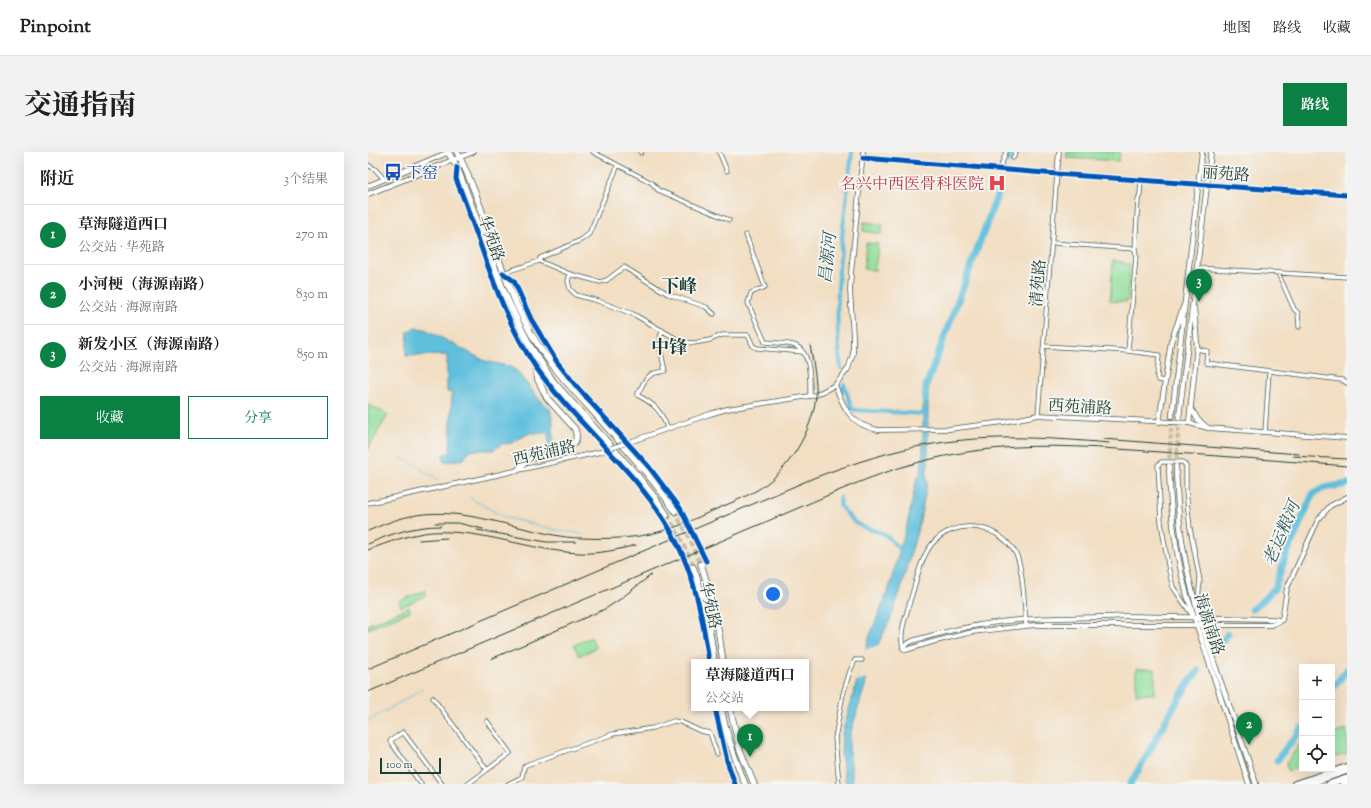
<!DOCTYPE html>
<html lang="zh">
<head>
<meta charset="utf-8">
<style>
  body { margin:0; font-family:"Sorts Mill Goudy","Noto Serif SC",serif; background:#f2f2f2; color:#202124 }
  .controls { position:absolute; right:12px; bottom:12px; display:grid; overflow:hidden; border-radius:0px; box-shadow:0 4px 16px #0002 }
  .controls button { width:36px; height:36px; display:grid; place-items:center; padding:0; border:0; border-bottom:1px solid #e0e0e0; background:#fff; color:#202124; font:20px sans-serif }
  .scale { position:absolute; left:12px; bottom:10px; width:61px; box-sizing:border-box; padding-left:4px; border:2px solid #1f3d34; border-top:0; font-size:11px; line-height:14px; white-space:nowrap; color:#1f3d34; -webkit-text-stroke:3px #f6f6f2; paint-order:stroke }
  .you { position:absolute; left:405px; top:442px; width:14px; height:14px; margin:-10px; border:3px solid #fff; border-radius:50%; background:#1a73e8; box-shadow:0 0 0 6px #1a73e833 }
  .badge { display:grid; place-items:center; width:26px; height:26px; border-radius:50%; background:#0b8043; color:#fff; font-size:13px; font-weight:700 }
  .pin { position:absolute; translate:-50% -33px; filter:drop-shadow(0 1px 2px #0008) }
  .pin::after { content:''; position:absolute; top:21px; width:14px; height:12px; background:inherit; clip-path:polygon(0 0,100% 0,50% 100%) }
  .popup { position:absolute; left:323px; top:507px; width:118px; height:52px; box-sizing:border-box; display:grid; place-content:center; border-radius:0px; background:#fff; filter:drop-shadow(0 1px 3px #0005); font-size:13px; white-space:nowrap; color:#757577 }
  .popup b { font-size:15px; color:#202124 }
  .popup::after { content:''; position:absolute; left:50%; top:100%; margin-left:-8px; border:8px solid transparent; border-top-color:#fff }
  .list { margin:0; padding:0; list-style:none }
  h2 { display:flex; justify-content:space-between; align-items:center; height:52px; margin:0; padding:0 16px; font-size:17px }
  h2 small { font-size:13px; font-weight:400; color:#757577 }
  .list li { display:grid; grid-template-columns:26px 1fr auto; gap:12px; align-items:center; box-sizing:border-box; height:60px; padding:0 16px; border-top:1px solid #e0e0e0 }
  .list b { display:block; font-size:15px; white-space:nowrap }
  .list p { margin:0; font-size:13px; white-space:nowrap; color:#757577 }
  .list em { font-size:13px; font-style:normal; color:#757577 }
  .actions { display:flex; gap:8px; padding:12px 16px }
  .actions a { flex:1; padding:9px 0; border:1px solid #0b8043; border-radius:0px; text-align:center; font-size:14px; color:#0b8043 }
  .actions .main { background:#0b8043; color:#fff }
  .icon { flex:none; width:22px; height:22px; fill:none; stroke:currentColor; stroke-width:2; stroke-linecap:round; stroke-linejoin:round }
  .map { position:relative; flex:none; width:979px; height:632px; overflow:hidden; border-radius:0px }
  header { display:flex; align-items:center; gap:24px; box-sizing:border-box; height:56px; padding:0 20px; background:#fff; border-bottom:1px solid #e0e0e0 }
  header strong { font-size:19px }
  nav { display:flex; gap:22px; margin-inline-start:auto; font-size:14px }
  .intro { display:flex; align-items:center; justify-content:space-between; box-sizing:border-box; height:96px; padding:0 24px }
  h1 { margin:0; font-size:28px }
  .button { padding:10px 18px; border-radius:0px; background:#0b8043; color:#fff; font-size:14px; font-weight:700 }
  main { display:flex; gap:24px; padding:0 24px }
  aside { flex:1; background:#fff; border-radius:0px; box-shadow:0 4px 16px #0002 }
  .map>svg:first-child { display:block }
  .green { fill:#92df9c; stroke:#588e68 }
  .water { fill:#5fbfdd; stroke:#3f7e88 }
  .pier { fill:#f2dec2 }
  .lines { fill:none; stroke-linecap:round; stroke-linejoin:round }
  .stream { stroke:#5fbfdd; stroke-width:1 }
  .canal { stroke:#5fbfdd; stroke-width:4 }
  .river { stroke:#5fbfdd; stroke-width:7 }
  .secondary-tunnel { stroke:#c8bea6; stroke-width:4.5; stroke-dasharray:4.5 2; stroke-linecap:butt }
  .primary-tunnel { stroke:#c8bea6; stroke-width:5.5; stroke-dasharray:5.5 3; stroke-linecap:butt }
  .minor-casing { stroke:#3f5549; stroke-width:5 }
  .tertiary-casing { stroke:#3f5549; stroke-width:5.5 }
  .secondary-casing { stroke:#3f5549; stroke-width:6 }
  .primary-casing { stroke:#3f5549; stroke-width:7 }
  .trunk-casing { stroke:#3f5549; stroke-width:7 }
  .motorway-casing { stroke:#3f5549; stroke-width:8 }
  .minor { stroke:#fff; stroke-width:3.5 }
  .tertiary { stroke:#fff; stroke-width:4 }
  .secondary { stroke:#fff; stroke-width:4.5 }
  .primary { stroke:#fff; stroke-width:5.5 }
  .trunk { stroke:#fff; stroke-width:5.5 }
  .motorway { stroke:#fff; stroke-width:6 }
  .rail { stroke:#1f3d34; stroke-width:1 }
  .tertiary-bridge-casing { stroke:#3f5549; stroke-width:5.5; stroke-linecap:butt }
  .tertiary-bridge { stroke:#fff; stroke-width:4 }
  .cycleway-casing { stroke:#f6f6f2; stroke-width:8 }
  .cycleway { stroke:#0057b8; stroke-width:5 }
  .labels { text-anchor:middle; stroke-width:3.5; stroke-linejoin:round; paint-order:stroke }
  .transit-label { font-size:16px; fill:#164399; stroke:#f6f6f2; text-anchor:start }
  .street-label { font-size:16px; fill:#1f3d34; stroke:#f6f6f2 }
  .health-label { font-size:16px; fill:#be3a42; stroke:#f6f6f2; text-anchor:end }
  .water-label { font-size:17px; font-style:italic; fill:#2f5e5e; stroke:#f6f6f2 }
  .quarter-label { font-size:18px; font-weight:bold; fill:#1f3d34; stroke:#f6f6f2 }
</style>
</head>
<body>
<header>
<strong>Pinpoint</strong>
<nav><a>地图</a><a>路线</a><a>收藏</a></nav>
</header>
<div class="intro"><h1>交通指南</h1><a class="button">路线</a></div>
<main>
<aside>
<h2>附近<small>3个结果</small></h2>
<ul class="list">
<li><span class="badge">1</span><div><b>草海隧道西口</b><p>公交站 · 华苑路</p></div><em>270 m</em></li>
<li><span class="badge">2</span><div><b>小河梗（海源南路）</b><p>公交站 · 海源南路</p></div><em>830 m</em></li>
<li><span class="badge">3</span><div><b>新发小区（海源南路）</b><p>公交站 · 海源南路</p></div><em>850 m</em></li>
</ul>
<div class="actions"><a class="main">收藏</a><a>分享</a></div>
</aside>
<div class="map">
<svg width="979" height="632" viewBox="0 0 979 632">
  <rect width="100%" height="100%" fill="#f6f6f2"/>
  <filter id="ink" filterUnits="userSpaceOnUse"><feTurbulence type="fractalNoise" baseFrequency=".025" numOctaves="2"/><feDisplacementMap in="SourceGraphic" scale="8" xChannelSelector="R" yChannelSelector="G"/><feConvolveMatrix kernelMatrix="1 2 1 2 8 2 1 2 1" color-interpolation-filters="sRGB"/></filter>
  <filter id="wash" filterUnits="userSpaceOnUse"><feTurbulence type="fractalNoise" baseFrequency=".012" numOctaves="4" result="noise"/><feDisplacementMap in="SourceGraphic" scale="16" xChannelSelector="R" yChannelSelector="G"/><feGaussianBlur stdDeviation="0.9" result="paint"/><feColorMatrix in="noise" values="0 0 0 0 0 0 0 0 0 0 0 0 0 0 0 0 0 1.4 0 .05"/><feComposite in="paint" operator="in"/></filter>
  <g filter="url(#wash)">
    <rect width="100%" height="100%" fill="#f2dec2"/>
    <path class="green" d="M699 0H752L751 9 699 6Z
      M496 70 515 72 513 82 495 79Z
      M498 91 510 92 507 118 496 117Z
      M745 109 755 110V112L762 113 759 150 742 149Z
      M0 252 20 263 0 297Z
      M58 438V444L33 455 31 449Z
      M41 455 42 459 0 477V473Z
      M223 485 228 496 211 504 206 493Z
      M768 517H787V542H768Z
      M979 577V602L964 606V582Z
      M934 592V615L920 619 918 611 931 593Z"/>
    <path class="water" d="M48 176 57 177 117 209 140 214 149 219 170 246 182 257 185 271V294L181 295 180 281H162L143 291 134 292 125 298H102L96 307 76 310 75 302 82 301 84 241 79 240V203L38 204 40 179Z
      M555 240H560V311L558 324 559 331 552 369 532 440 523 466 509 494 482 583 481 597 485 632H478L473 602 474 582 501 486 521 436 541 365 548 329 553 320 555 303Z"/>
    <path class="pier" d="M511 493 501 526 488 530 497 498Z"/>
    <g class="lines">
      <path class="stream" d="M31 305C45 310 57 320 69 327
        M102 346 136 365 188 378 214 382
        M0 569 43 544 54 536"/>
      <path class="canal" d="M473 216C463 144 476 72 484 0
        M476 232 484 257 487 258 556 262
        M473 240 476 233
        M472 345V354L486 370 495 375 514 381 522 387 535 401"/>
      <path class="river" d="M641 8 644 0
        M557 248 558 234 632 36
        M884 457 891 452 907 436 919 401 945 342 956 336 979 332
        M852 492 860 482
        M964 537 979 518
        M909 608 934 576
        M762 632C786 595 802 554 830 519"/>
    </g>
  </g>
  <g filter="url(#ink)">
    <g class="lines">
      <path class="secondary-tunnel" d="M801 313 804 264
        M808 313 811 265"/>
      <path class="primary-tunnel" d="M307 359 322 385 333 412
        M299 363 313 389 325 415"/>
      <g class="minor-casing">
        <path id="minor" d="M225 0 284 31 290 38 361 68
          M273 0V1
          M351 0 359 19
          M495 6 689 22 670 263
          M645 6 648 0
          M0 13 7 17 16 27
          M632 17 638 0
          M378 83 397 135 383 141 380 151 397 190C406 191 417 191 425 193 444 198 442 229 442 244
          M684 91 767 97
          M171 109 172 106 213 88 221 82 250 13
          M829 116 979 125
          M135 121 171 109 202 122 200 129 202 137 208 143 230 149 265 162 314 190 326 191 342 188 354 183H380L385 194 389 196 435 200
          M910 121 926 157 930 161 931 175
          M202 122 232 130 239 128 256 115 300 142 338 155 346 162
          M294 178C290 192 294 205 297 219 294 220 290 220 287 221 277 224 274 235 269 243 285 251 294 259 299 276
          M676 194 760 199 791 203 789 225 790 228 797 229
          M829 197 839 199 838 211 974 228 979 231
          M760 199 768 104 767 97 770 48 772 42 773 28
          M897 280 901 219
          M824 463 805 435 801 419 793 370 790 313 793 310H815L818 314V339L822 376 832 429 829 455
          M535 496C531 480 538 465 542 449 548 431 552 407 564 392 587 364 634 372 649 404 655 418 657 457 658 474
          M65 546 119 618
          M53 632 22 589 35 580 74 632
          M100 632 142 601 119 569
          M140 632 154 625 156 615 158 613 245 582 285 576 306 569 313 570 332 579 342 581 349 602
          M471 632 467 586 475 542 482 519 487 508H494"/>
      </g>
      <g class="tertiary-casing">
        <path id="tertiary" d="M691 0 689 22 979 43
          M467 233C476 257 483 273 510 278L581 277 636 270 670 263 821 271 840 276 979 286
          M270 287 342 262 359 257 448 243 467 233 480 217 485 202V185L482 138 483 121 495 0
          M0 351 124 324 232 300
          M758 464 903 467 914 468 903 473H667L604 480 564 490 538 498 535 496C541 488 552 487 562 484 595 475 629 469 664 467 695 465 727 466 758 464Z
          M914 468 919 436 950 368 962 354 979 345"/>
      </g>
      <g class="secondary-casing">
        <path id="secondary" d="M0 34 81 0
          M0 42 105 0
          M824 258 830 268 840 276
          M804 264 834 0
          M811 265 843 0
          M791 270 803 190 816 153
          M821 271 829 194 826 156
          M801 314C802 358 807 401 819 443L881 632
          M808 314C809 347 811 379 818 411 825 449 838 486 850 522 863 559 876 595 888 632"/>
      </g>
      <g class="primary-casing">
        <path id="primary" d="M80 0 89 15 137 142 151 172 163 195 185 229 269 323 288 347 299 363
          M89 0C121 62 132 133 170 193 185 216 203 236 222 256 251 290 282 322 307 359
          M150 318 160 307 199 297C208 292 210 287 207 277L179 246 170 228 164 199
          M333 412C344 444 351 476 355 510
          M325 415C337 446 342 477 346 510
          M353 556C358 582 367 607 377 632
          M362 556 372 598 386 632"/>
      </g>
      <g class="trunk-casing">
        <path id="trunk" d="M941 632 979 619
          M961 632 979 626"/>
      </g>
      <g class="motorway-casing">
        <path id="motorway" d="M927 632 979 615
          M975 632 979 631"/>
      </g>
      <use href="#minor" class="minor"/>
      <use href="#tertiary" class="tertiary"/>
      <use href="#secondary" class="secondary"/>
      <use href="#primary" class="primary"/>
      <use href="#trunk" class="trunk"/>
      <use href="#motorway" class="motorway"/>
      <path class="rail" d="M735 287 931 302
        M925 304 979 307
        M67 371H90L115 377
        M109 378 179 390H208
        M0 379C14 373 28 367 43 364 82 356 121 368 159 377 177 381 195 386 213 386 240 387 268 387 294 379 311 375 328 366 344 359 360 352 376 346 391 337 421 318 444 280 448 244 449 228 445 210 442 193
        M51 388 79 386
        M0 392C24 381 47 374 73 374
        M0 398C21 390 42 382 64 380 113 377 163 399 211 401 231 402 249 398 268 393
        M123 507 237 457 251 448 283 423
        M0 517 448 325C486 311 524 298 565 292 623 282 683 286 741 291
        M0 540 477 336C524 316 572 302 623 297 679 291 736 296 792 300 854 304 917 309 979 314"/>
      <g class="tertiary-bridge-casing">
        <path id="tertiary-bridge" d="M232 300 270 287"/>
      </g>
      <use href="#tertiary-bridge" class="tertiary-bridge"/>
      <g class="cycleway-casing">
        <path id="cycleway" d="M495 6 689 22 979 43
          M89 15 88 27C114 90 129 157 167 214 209 274 272 320 306 385 327 424 335 467 341 510
          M135 121 146 129 163 167 189 210 209 235 281 315 312 356 338 409
          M347 556 359 609 367 632"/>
      </g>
      <use href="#cycleway" class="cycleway"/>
    </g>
  </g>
  <defs>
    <g id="bus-bare" transform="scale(1.38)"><path d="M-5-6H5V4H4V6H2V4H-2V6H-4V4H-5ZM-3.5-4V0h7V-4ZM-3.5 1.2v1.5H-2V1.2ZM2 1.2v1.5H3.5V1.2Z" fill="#1a4fb4" stroke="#f6f6f2" stroke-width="2.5" paint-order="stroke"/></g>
    <g id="hospital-bare" transform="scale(1.38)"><path d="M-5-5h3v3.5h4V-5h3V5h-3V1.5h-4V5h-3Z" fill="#e0444e" stroke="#f6f6f2" stroke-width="2.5" paint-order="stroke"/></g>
  </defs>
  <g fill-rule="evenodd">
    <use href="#bus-bare" x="25" y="20"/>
    <use href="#hospital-bare" x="629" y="31"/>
  </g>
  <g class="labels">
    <g class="transit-label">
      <text x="38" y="26">下窑</text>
    </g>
    <g class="street-label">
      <text transform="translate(858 21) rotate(4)" y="6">丽苑路</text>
      <text transform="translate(124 86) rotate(70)" y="6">华苑路</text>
      <text transform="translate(669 131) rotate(-85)" y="6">清苑路</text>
      <text transform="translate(712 254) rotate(3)" y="6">西苑浦路</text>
      <text transform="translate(176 300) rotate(-13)" y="6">西苑浦路</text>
      <text transform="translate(343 453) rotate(77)" y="6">华苑路</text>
      <text transform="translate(842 472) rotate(72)" y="6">海源南路</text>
    </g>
    <g class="health-label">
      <text x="616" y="37">名兴中西医骨科医院</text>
    </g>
    <g class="water-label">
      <text transform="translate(459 106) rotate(-84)" y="6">昌源河</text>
      <text transform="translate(913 381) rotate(-67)" y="6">老运粮河</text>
    </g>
    <g class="quarter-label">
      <text x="311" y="140">下峰</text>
      <text x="301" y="201">中锋</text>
    </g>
  </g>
</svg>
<div class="controls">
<button>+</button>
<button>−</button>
<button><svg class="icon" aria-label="locate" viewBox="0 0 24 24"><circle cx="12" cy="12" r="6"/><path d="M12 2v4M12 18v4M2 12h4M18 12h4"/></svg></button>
</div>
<div class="scale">100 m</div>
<div class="you"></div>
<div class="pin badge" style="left:382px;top:605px">1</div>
<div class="popup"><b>草海隧道西口</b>公交站</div>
<div class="pin badge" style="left:881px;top:593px">2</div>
<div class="pin badge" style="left:831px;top:150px">3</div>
</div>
</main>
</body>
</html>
